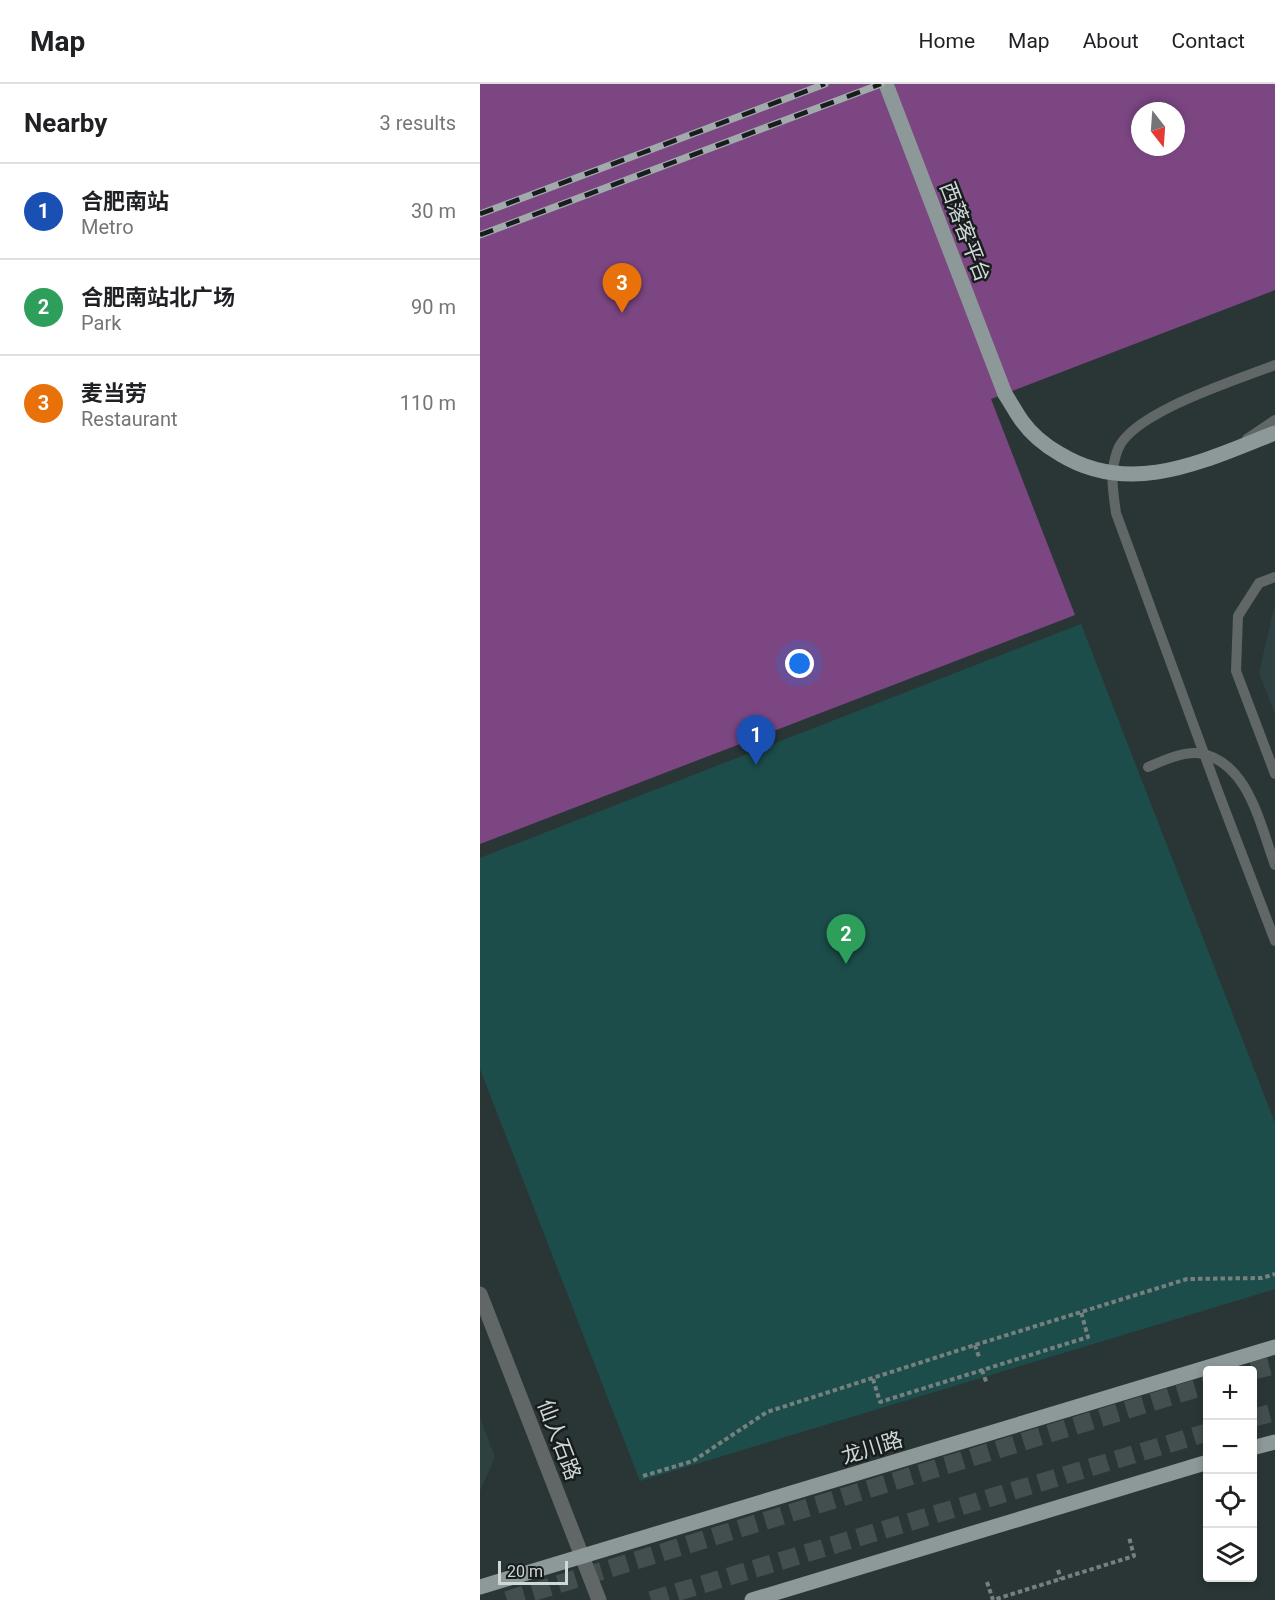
<!DOCTYPE html>
<html lang="en">
<head>
<meta charset="utf-8">
<style>
  body { margin:0; font-family:Roboto,"Noto Sans SC",sans-serif; background:#f6f6f6; color:#202124 }
  .controls { position:absolute; right:18px; bottom:18px; display:grid; overflow:hidden; border-radius:6px; box-shadow:0 3px 9px #0003 }
  .controls button { width:54px; height:54px; display:grid; place-items:center; padding:0; border:0; border-bottom:2px solid #e0e0e0; background:#fff; color:#202124; font:30px sans-serif }
  .compass { position:absolute; left:651px; top:18px; width:54px; height:54px; border-radius:50%; background:#fff; box-shadow:0 3px 9px #0003; rotate:163deg }
  .scale { position:absolute; left:18px; bottom:15px; width:70px; box-sizing:border-box; padding-left:6px; border:3px solid #d0d8d7; border-top:0; font-size:16px; line-height:21px; white-space:nowrap; color:#d0d8d7; -webkit-text-stroke:4px #171c1c; paint-order:stroke }
  .you { position:absolute; left:320px; top:580px; width:21px; height:21px; margin:-15px; border:4px solid #fff; border-radius:50%; background:#1a73e8; box-shadow:0 0 0 9px #1a73e833 }
  .badge { display:grid; place-items:center; width:39px; height:39px; border-radius:50%; background:#ea580c; color:#fff; font-size:20px; font-weight:700 }
  .pin { position:absolute; translate:-50% -50px; filter:drop-shadow(0 2px 3px #0008) }
  .pin::after { content:''; position:absolute; top:32px; width:21px; height:18px; background:inherit; clip-path:polygon(0 0,100% 0,50% 100%) }
  .list { margin:0; padding:0; list-style:none }
  h2 { display:flex; justify-content:space-between; align-items:center; height:78px; margin:0; padding:0 24px; font-size:26px }
  h2 small { font-size:20px; font-weight:400; color:#757577 }
  .list li { display:grid; grid-template-columns:39px 1fr auto; gap:18px; align-items:center; box-sizing:border-box; height:96px; padding:0 24px; border-top:2px solid #e0e0e0 }
  .list b { display:block; font-size:22px; white-space:nowrap }
  .list p { margin:0; font-size:20px; white-space:nowrap; color:#757577 }
  .list em { font-size:20px; font-style:normal; color:#757577 }
  .icon { flex:none; width:33px; height:33px; fill:none; stroke:currentColor; stroke-width:2; stroke-linecap:round; stroke-linejoin:round }
  .map { position:relative; flex:none; width:795px; height:1516px; overflow:hidden }
  header { display:flex; align-items:center; gap:36px; box-sizing:border-box; height:84px; padding:0 30px; background:#fff; border-bottom:2px solid #e0e0e0 }
  header strong { font-size:28px }
  nav { display:flex; gap:33px; margin-inline-start:auto; font-size:21px }
  main { display:flex }
  aside { flex:1; background:#fff }
  .map>svg:first-child { display:block }
  .built { fill:#2c4140 }
  .green { fill:#1c4d4b }
  .building { fill:#7c4683; fill-rule:evenodd }
  .lines { fill:none; stroke-linecap:round; stroke-linejoin:round }
  .highway-tunnel { stroke:#434e4e; stroke-width:18; stroke-dasharray:18 9; stroke-linecap:butt }
  .path { stroke:#75807f; stroke-width:4; stroke-dasharray:4.5 3; stroke-linecap:butt }
  .lane { stroke:#616766; stroke-width:10 }
  .street { stroke:#616766; stroke-width:15 }
  .primary { stroke:#8d9998; stroke-width:15 }
  .rail-casing { stroke:#a2abab; stroke-width:7 }
  .rail { stroke:#171c1c; stroke-width:4.5; stroke-dasharray:14; stroke-linecap:butt }
  .lane-bridge { stroke:#616766; stroke-width:10 }
  .primary-bridge { stroke:#8d9998; stroke-width:15 }
  .labels { text-anchor:middle; stroke-width:5; stroke-linejoin:round; paint-order:stroke }
  .street-label { font-size:21px; fill:#d0d8d7; stroke:#171c1c }
</style>
</head>
<body>
<header>
<strong>Map</strong>
<nav><a>Home</a><a>Map</a><a>About</a><a>Contact</a></nav>
</header>
<main>
<aside>
<h2>Nearby<small>3 results</small></h2>
<ul class="list">
<li><span class="badge" style="background:#1a4fb4">1</span><div><b>合肥南站</b><p>Metro</p></div><em>30 m</em></li>
<li><span class="badge" style="background:#2e9e5b">2</span><div><b>合肥南站北广场</b><p>Park</p></div><em>90 m</em></li>
<li><span class="badge" style="background:#e8710a">3</span><div><b>麦当劳</b><p>Restaurant</p></div><em>110 m</em></li>
</ul>
</aside>
<div class="map">
<svg width="795" height="1516" viewBox="0 0 795 1516">
  <rect width="100%" height="100%" fill="#2a3636"/>
  <path class="built" d="M795 519V630L779 589Z
    M0 1334 15 1373 0 1407Z"/>
  <path class="green" d="M601 540 795 1039V1205L160 1397 0 985V774Z"/>
  <path class="building" d="M0 0H795V206L511 315 595 531 0 760ZM660 27H696V63H660Z"/>
  <g class="lines">
    <path class="highway-tunnel" d="M772 1287 795 1281
      M772 1334 795 1328
      M27 1516 728 1301
      M171 1516 728 1348"/>
    <path class="path" d="M495 1261 499 1273
      M502 1286 507 1300
      M393 1295 400 1318 608 1253 601 1228
      M163 1392 213 1377 287 1328 495 1261 707 1195 782 1194 795 1190
      M578 1486 581 1495
      M507 1498 513 1516 654 1472 649 1453"/>
    <path class="lane" d="M795 281C757 296 653 328 638 365 629 388 633 406 636 429L737 705 795 857
      M767 355 795 336
      M795 493 779 499 758 532 756 587 795 690"/>
    <path class="street" d="M0 1210 119 1516"/>
    <path class="primary" d="M406 0 525 310
      M772 1364 795 1358
      M0 1503 795 1263
      M272 1516 728 1378"/>
    <g class="rail-casing">
      <path id="rail" d="M0 130 345 0
        M0 151 401 0"/>
    </g>
    <use href="#rail" class="rail"/>
    <path class="lane-bridge" d="M668 683C682 677 701 668 717 669 768 675 780 741 795 781"/>
    <path class="primary-bridge" d="M525 310C531 319 536 329 542 337 552 351 566 362 580 370 652 414 725 376 795 349"/>
  </g>
  <g class="labels">
    <g class="street-label">
      <text transform="translate(485 148) rotate(69)" y="7">西落客平台</text>
      <text transform="translate(79 1356) rotate(69)" y="7">仙人石路</text>
      <text transform="translate(392 1364) rotate(-17)" y="7">龙川路</text>
    </g>
  </g>
</svg>
<div class="controls">
<button>+</button>
<button>−</button>
<button><svg class="icon" aria-label="locate" viewBox="0 0 24 24"><circle cx="12" cy="12" r="6"/><path d="M12 2v4M12 18v4M2 12h4M18 12h4"/></svg></button>
<button><svg class="icon" aria-label="layers" viewBox="0 0 24 24"><path d="M12 4l9 5-9 5-9-5zM3 14l9 5 9-5"/></svg></button>
</div>
<svg class="compass" viewBox="-18 -18 36 36"><path d="M0-13l5 13h-10z" fill="#e53935"/><path d="M0 13l5-13h-10z" fill="#757577"/></svg>
<div class="scale">20 m</div>
<div class="you"></div>
<div class="pin badge" style="left:276px;top:681px;background:#1a4fb4">1</div>
<div class="pin badge" style="left:366px;top:880px;background:#2e9e5b">2</div>
<div class="pin badge" style="left:142px;top:229px;background:#e8710a">3</div>
</div>
</main>
</body>
</html>
